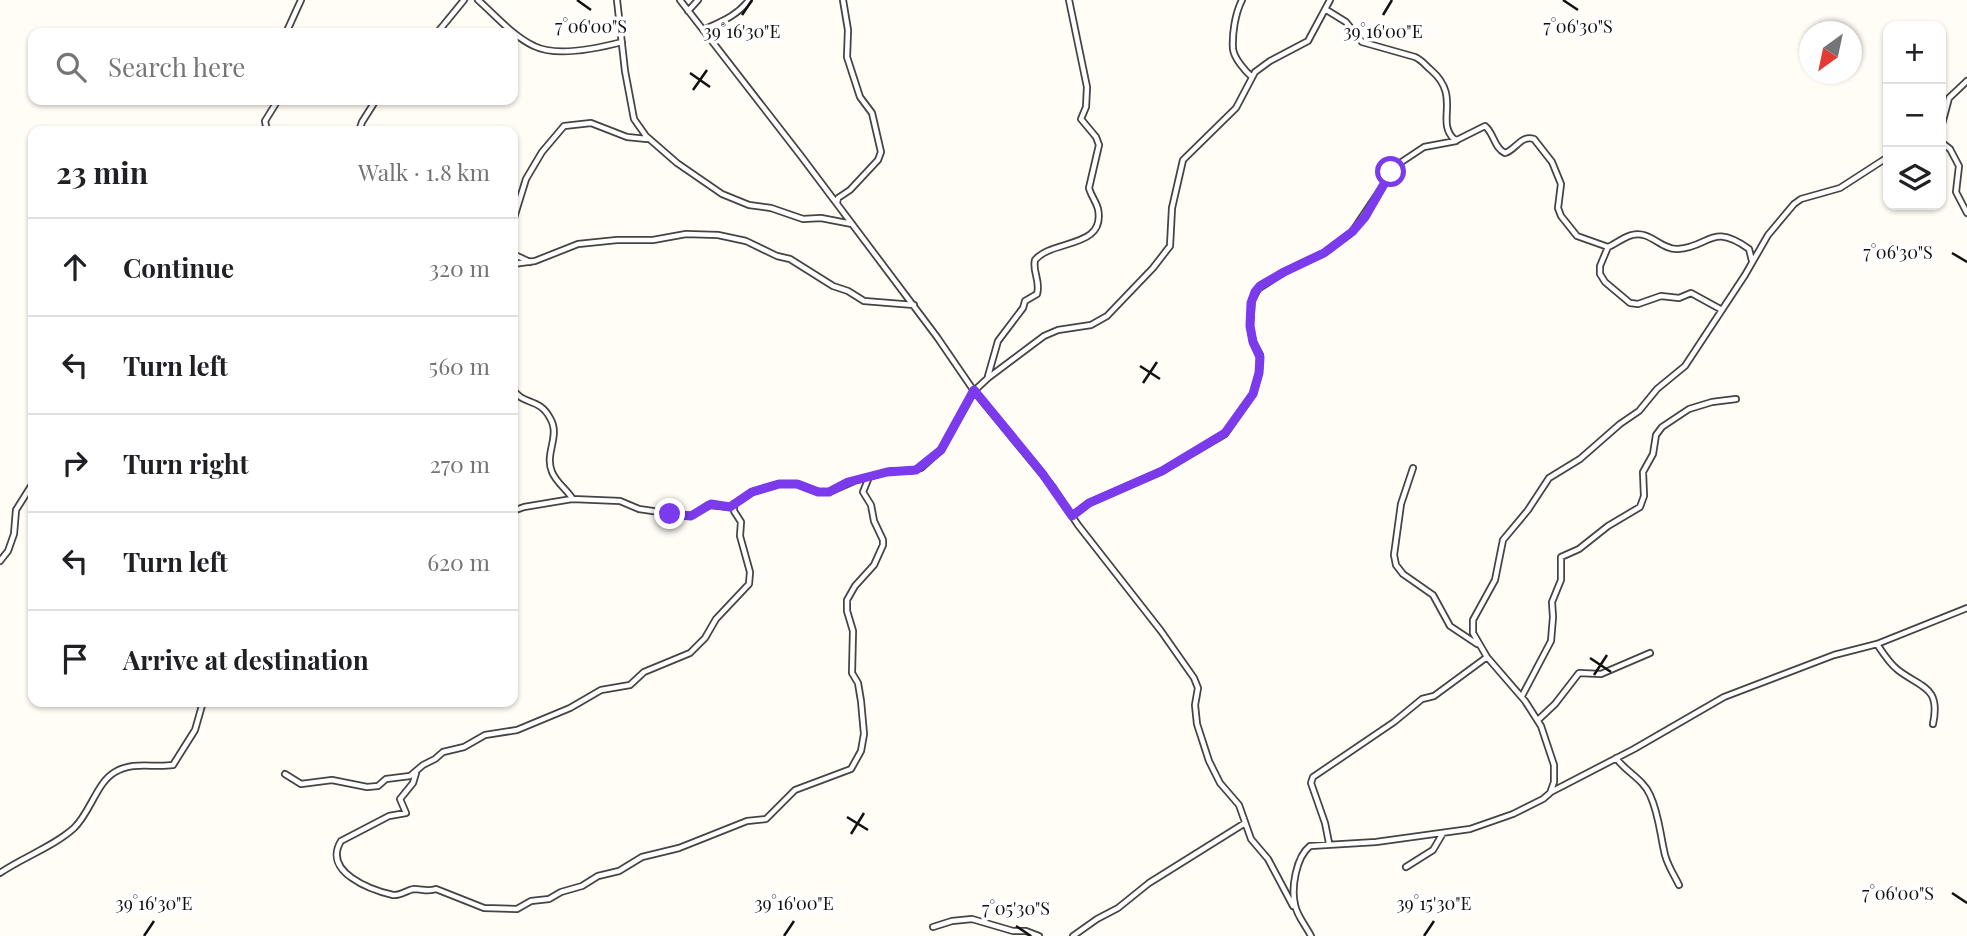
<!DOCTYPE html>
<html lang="en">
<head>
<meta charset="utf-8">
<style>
  body { margin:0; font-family:"Playfair Display",serif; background:#f2f2f2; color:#202124 }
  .controls { position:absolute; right:21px; top:21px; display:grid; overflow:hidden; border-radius:14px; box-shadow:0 2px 5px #0004 }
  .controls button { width:63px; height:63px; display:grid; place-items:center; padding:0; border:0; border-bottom:2px solid #e0e0e0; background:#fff; color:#202124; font:35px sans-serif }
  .compass { position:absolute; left:1799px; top:21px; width:63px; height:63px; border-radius:50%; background:#fff; box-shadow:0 2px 5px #0004; rotate:213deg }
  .stop { position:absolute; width:21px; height:21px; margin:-16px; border:5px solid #7c3aed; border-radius:50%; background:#fff }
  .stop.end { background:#7c3aed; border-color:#fff; box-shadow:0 2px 7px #0008 }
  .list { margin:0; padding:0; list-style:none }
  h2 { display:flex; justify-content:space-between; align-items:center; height:91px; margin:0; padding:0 28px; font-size:30px }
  h2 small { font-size:23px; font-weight:400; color:#757577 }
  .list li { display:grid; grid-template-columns:46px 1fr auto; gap:21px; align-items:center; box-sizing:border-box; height:98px; padding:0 28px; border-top:2px solid #e0e0e0 }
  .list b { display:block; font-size:26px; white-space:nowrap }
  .list em { font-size:23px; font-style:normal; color:#757577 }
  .icon { flex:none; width:38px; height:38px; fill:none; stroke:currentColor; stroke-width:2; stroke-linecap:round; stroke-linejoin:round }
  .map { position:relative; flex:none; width:1967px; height:936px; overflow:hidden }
  .search { position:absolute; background:#fff; box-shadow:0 2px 5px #0004; left:28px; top:28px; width:490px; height:77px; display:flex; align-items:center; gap:18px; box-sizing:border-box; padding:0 24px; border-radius:14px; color:#757577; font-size:26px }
  .panel { position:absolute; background:#fff; box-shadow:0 2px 5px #0004; left:28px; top:126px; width:490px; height:581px; border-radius:14px }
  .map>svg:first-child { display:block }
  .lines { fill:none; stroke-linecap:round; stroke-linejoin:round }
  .street-casing { stroke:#444; stroke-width:8 }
  .street { stroke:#fff; stroke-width:4.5 }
  .route { stroke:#7c3aed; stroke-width:9 }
  .ticks { fill:none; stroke:#111; stroke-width:2.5 }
  .ticks-label { font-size:18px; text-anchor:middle; fill:#111; stroke:#fff; stroke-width:7; stroke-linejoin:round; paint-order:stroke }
</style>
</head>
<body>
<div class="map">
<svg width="1967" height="936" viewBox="0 0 1967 936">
  <rect width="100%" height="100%" fill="#fffdf5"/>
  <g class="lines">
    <g class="street-casing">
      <path id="street" d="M478 0C495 15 514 37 534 46 556 57 599 48 622 42
        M617 0 625 71 634 119 646 136 677 163 722 194 749 205 771 208 803 219 821 218 852 224
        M680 0 801 156 937 337 974 391 1052 486 1078 525 1161 631 1194 678 1198 688 1195 705 1197 724 1209 761 1220 783 1239 805 1251 839 1268 859 1293 906
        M1242 0C1235 14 1232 34 1233 49 1234 58 1245 71 1252 77
        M1325 9 1346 22 1362 42 1415 57C1422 60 1425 65 1431 70 1462 97 1435 121 1454 139L1457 140 1485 126C1494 133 1494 148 1505 153 1516 150 1520 135 1534 139L1552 162 1561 184 1558 208 1561 216 1577 236 1608 247 1600 266V274L1605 282 1630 303 1638 304 1661 296 1679 298 1691 293 1722 310
        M688 11 698 0
        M703 30C720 22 737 16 749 0
        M286 33 301 0
        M437 33 464 0
        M1941 128 1949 98 1967 81
        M267 131 265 121 278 100
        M359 131 362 122 376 100
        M1941 142 1950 149 1959 166 1956 192 1967 213
        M837 203 838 198 850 190 878 160 881 152 872 113 860 97 847 57 848 30 843 0
        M513 221 526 179 542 152 564 126 591 123 627 137 647 139
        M1608 247C1615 244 1624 237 1632 235 1650 230 1661 250 1678 249 1710 247 1711 222 1749 249L1752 261
        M513 254 530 262
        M513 264 535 261 578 244 617 240H653L686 234 718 235 746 241 777 256 790 259 833 286 848 291 864 301 914 305
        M988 376 998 341 1023 308 1025 301 1037 294C1041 281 1032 272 1035 260 1052 239 1106 249 1098 209 1096 201 1091 196 1089 188L1099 145 1096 137 1081 119 1086 107 1087 87 1069 0
        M513 389C523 406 539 397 550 418 561 436 544 453 552 472 556 482 566 489 572 498
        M1413 468 1401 504 1394 555 1396 565 1403 574 1433 595 1450 626 1477 644
        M513 511 524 507 572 499 620 501 639 509 687 516 693 515 708 505 730 507 752 492 779 484H798L819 492H829L854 481 891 471H911L921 468 941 450 974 391 988 378 1044 336 1058 330 1091 325 1107 316 1153 268 1170 246 1172 208 1183 160 1236 108 1255 72 1270 61 1308 41 1330 0
        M1072 516 1089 503 1162 471 1225 434 1253 394 1259 373 1260 355 1253 342 1250 326 1252 300 1258 289 1284 272 1324 253 1352 232 1397 165 1424 147 1456 141
        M0 561 8 551 14 534 16 510 33 483
        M1877 644C1883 653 1889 663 1898 670 1921 688 1941 686 1933 724
        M1522 696 1551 641 1553 617 1552 602 1561 580V557L1579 549 1608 526 1640 507 1644 496 1643 472 1653 454 1656 435 1662 427 1689 409 1712 402 1736 399
        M1538 720 1555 704 1579 673 1601 674 1650 653
        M1616 758C1626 772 1643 779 1650 795 1659 814 1660 834 1665 855 1668 866 1674 875 1679 885
        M416 773 413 783 400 799 406 813 389 816 341 841C322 872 371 890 393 895 400 896 407 890 414 889 422 889 428 892 436 889L484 908 517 909 531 901 549 899 561 892 582 886 598 876 619 871 642 857 679 848 747 821 766 819 795 790 851 769 861 751 864 734 861 701 858 683 852 673 853 631 847 611V600L855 586 874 565 883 545V540L874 521 871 505 863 492 869 477
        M285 774 301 784 332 780 367 787 378 786 386 779 410 776 423 765 435 759 443 752 464 747 485 735 517 730 570 708 601 690 630 685 644 672 690 653 705 638 716 619 749 584 750 572 740 536 741 522 734 511V506
        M1551 792 1634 749 1724 697 1834 655 1877 644 1967 608
        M1329 843 1325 823 1311 783 1313 777 1394 722 1422 699 1434 696 1487 657
        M1406 867 1433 850 1443 833
        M0 873C23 857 53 847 74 828 90 813 97 782 115 772 134 761 153 768 173 765L195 730 203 702
        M933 927 952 921 972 919 1013 931H1026L1039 936
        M1073 936 1097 919 1118 908 1149 883 1245 823
        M1311 936C1306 926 1297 916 1295 905 1291 888 1296 857 1310 846L1376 842 1470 829 1513 814 1543 799 1550 793 1554 782V765L1541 726 1525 701 1487 657 1473 633V620L1495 580 1503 540 1528 510 1549 478 1580 459 1620 424 1639 411 1657 389 1685 366 1745 275 1768 235 1794 204 1801 199 1840 188 1888 157"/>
    </g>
    <use href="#street" class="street"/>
  </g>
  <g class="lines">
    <path class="route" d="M670 514 691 516 711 504 730 507 752 492 779 484H797L818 492H829L848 482 887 472 916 470 941 450 974 390 1042 473 1072 516 1089 503 1162 471 1225 433 1253 394 1259 373 1260 357 1253 342 1250 326 1251 303 1255 292 1260 286 1284 272 1324 253 1352 232 1365 217 1391 172"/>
  </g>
  <path class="ticks" d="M577 0 591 10M1563 0 1578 10M742 15 752 0M1383 15 1392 0M690 73 710 87M693 90 707 70M1952 253 1967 262M1140 366 1160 379M1143 383 1157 362M1590 658 1611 672M1594 675 1607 655M847 817 868 830M851 834 864 813M1952 893 1967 903M1016 926 1031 936M144 936 154 921M784 936 794 921M1424 936 1434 921"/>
  <g class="ticks-label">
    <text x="1578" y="33">7°06'30"S</text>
    <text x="591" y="33">7°06'00"S</text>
    <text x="742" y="38">39°16'30"E</text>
    <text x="1383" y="38">39°16'00"E</text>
    <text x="1898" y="259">7°06'30"S</text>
    <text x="1898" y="900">7°06'00"S</text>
    <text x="154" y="910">39°16'30"E</text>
    <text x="794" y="910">39°16'00"E</text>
    <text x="1434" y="910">39°15'30"E</text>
    <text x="1016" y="915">7°05'30"S</text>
  </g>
</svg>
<div class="controls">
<button>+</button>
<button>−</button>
<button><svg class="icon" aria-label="layers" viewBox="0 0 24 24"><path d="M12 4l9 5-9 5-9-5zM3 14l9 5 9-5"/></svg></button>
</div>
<svg class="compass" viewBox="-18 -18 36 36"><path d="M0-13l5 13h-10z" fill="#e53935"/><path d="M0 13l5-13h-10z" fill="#757577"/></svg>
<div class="stop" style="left:1391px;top:172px"></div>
<div class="stop end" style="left:670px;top:514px"></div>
<div class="search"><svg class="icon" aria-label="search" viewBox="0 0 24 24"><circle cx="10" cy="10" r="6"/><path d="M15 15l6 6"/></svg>Search here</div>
<section class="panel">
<h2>23 min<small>Walk · 1.8 km</small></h2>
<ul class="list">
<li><svg class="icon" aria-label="ahead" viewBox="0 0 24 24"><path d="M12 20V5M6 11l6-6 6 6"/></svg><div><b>Continue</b></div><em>320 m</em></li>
<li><svg class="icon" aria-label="left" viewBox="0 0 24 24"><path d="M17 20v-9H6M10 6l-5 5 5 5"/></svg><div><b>Turn left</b></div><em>560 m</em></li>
<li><svg class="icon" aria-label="right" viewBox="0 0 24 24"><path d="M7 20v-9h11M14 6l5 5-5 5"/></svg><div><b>Turn right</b></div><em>270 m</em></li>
<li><svg class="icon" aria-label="left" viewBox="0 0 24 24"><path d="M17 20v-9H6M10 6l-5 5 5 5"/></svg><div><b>Turn left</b></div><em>620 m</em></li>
<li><svg class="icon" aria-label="arrive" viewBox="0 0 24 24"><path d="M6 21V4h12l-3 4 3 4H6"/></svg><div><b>Arrive at destination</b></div></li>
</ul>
</section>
</div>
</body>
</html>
